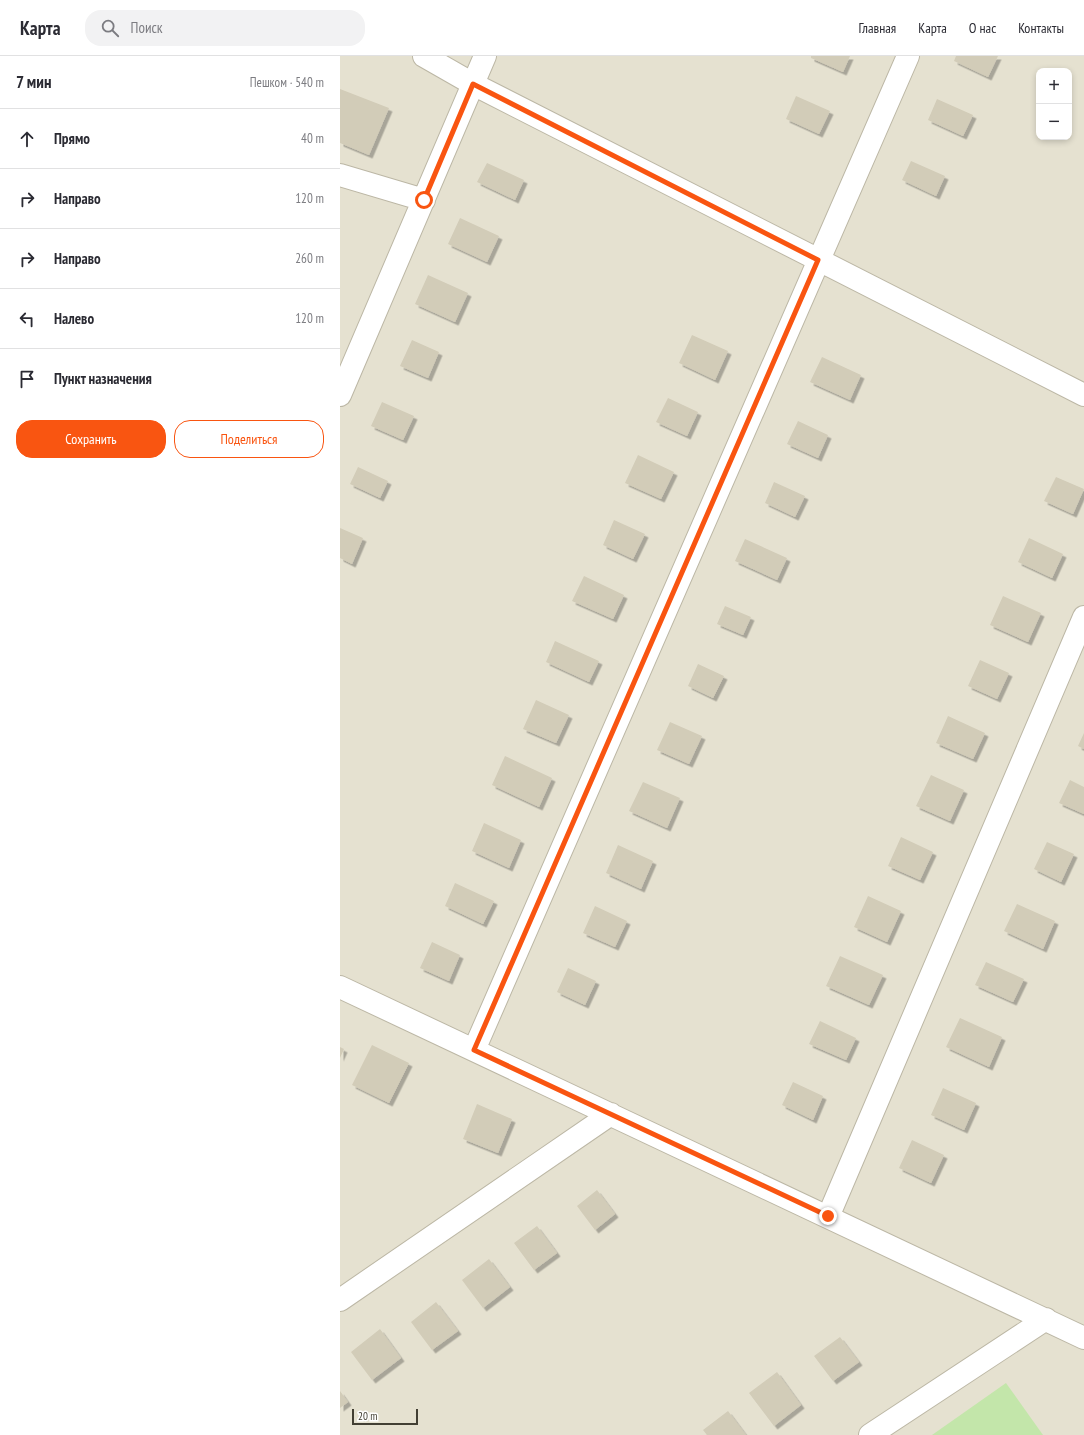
<!DOCTYPE html>
<html lang="ru">
<head>
<meta charset="utf-8">
<style>
  body { margin:0; font-family:"PT Sans Narrow",sans-serif; background:#f2f2f3; color:#2b2b33 }
  .controls { position:absolute; right:12px; top:12px; display:grid; overflow:hidden; border-radius:8px; box-shadow:0 2px 6px #0003 }
  .controls button { width:36px; height:36px; display:grid; place-items:center; padding:0; border:0; border-bottom:1px solid #e1e1e2; background:#fff; color:#2b2b33; font:20px sans-serif }
  .scale { position:absolute; left:12px; bottom:10px; width:66px; box-sizing:border-box; padding-left:4px; border:2px solid #423f33; border-top:0; font-size:11px; line-height:14px; white-space:nowrap; color:#423f33; -webkit-text-stroke:3px #fff; paint-order:stroke }
  .stop { position:absolute; width:12px; height:12px; margin:-9px; border:3px solid #f95511; border-radius:50%; background:#fff }
  .stop.end { background:#f95511; border-color:#fff; box-shadow:0 1px 4px #0008 }
  .list { margin:0; padding:0; list-style:none }
  h2 { display:flex; justify-content:space-between; align-items:center; height:52px; margin:0; padding:0 16px; font-size:17px }
  h2 small { font-size:13px; font-weight:400; color:#7c7c81 }
  .list li { display:grid; grid-template-columns:26px 1fr auto; gap:12px; align-items:center; box-sizing:border-box; height:60px; padding:0 16px; border-top:1px solid #e1e1e2 }
  .list b { display:block; font-size:15px; white-space:nowrap }
  .list em { font-size:13px; font-style:normal; color:#7c7c81 }
  .actions { display:flex; gap:8px; padding:12px 16px }
  .actions a { flex:1; padding:9px 0; border:1px solid #f95511; border-radius:16px; text-align:center; font-size:14px; color:#f95511 }
  .actions .main { background:#f95511; color:#fff }
  .icon { flex:none; width:22px; height:22px; fill:none; stroke:currentColor; stroke-width:2; stroke-linecap:round; stroke-linejoin:round }
  .map { position:relative; flex:none; width:744px; height:1379px; overflow:hidden }
  header { display:flex; align-items:center; gap:24px; box-sizing:border-box; height:56px; padding:0 20px; background:#fff; border-bottom:1px solid #e1e1e2 }
  header strong { font-size:19px }
  nav { display:flex; gap:22px; margin-inline-start:auto; font-size:14px }
  .search { width:280px; height:36px; background:#f2f2f3; display:flex; align-items:center; gap:10px; box-sizing:border-box; padding:0 14px; border-radius:16px; color:#7c7c81; font-size:15px }
  main { display:flex }
  aside { flex:1; background:#fff }
  .map>svg:first-child { display:block }
  .residential { fill:#e5e1d0; fill-rule:evenodd }
  .green { fill:#c3e6aa }
  .building { fill:#d2ccb8; filter:url(#shadow) }
  .lines { fill:none; stroke-linecap:round; stroke-linejoin:round }
  .minor-casing { stroke:#bcb7a5; stroke-width:24 }
  .minor { stroke:#fff; stroke-width:22 }
  .route { stroke:#f95511; stroke-width:5 }
</style>
</head>
<body>
<header>
<strong>Карта</strong>
<div class="search"><svg class="icon" aria-label="search" viewBox="0 0 24 24"><circle cx="10" cy="10" r="6"/><path d="M15 15l6 6"/></svg>Поиск</div>
<nav><a>Главная</a><a>Карта</a><a>О нас</a><a>Контакты</a></nav>
</header>
<main>
<aside>
<h2>7 мин<small>Пешком · 540 m</small></h2>
<ul class="list">
<li><svg class="icon" aria-label="ahead" viewBox="0 0 24 24"><path d="M12 20V5M6 11l6-6 6 6"/></svg><div><b>Прямо</b></div><em>40 m</em></li>
<li><svg class="icon" aria-label="right" viewBox="0 0 24 24"><path d="M7 20v-9h11M14 6l5 5-5 5"/></svg><div><b>Направо</b></div><em>120 m</em></li>
<li><svg class="icon" aria-label="right" viewBox="0 0 24 24"><path d="M7 20v-9h11M14 6l5 5-5 5"/></svg><div><b>Направо</b></div><em>260 m</em></li>
<li><svg class="icon" aria-label="left" viewBox="0 0 24 24"><path d="M17 20v-9H6M10 6l-5 5 5 5"/></svg><div><b>Налево</b></div><em>120 m</em></li>
<li><svg class="icon" aria-label="arrive" viewBox="0 0 24 24"><path d="M6 21V4h12l-3 4 3 4H6"/></svg><div><b>Пункт назначения</b></div></li>
</ul>
<div class="actions"><a class="main">Сохранить</a><a>Поделиться</a></div>
</aside>
<div class="map">
<svg width="744" height="1379" viewBox="0 0 744 1379">
  <defs>
    <filter id="shadow"><feDropShadow dx="3.5" dy="3.5" stdDeviation="0" flood-color="#0004"/></filter>
  </defs>
  <rect width="100%" height="100%" fill="#f1efe2"/>
  <path class="residential" d="M0 0H744V1379H0ZM699 15H729V81H699Z"/>
  <path class="green" d="M666 1327 703 1379H592Z"/>
  <path class="building" d="M471 0H510L503 16 471 2Z
    M616 0H658L648 21 614 5Z
    M0 33 49 52 29 99 0 87Z
    M456 40 490 55 479 78 446 63Z
    M597 43 633 59 623 80 588 64Z
    M571 105 605 120 596 140 562 124Z
    M147 107 184 124 175 144 137 126Z
    M120 162 159 180 147 206 108 188Z
    M88 219 128 237 115 266 75 248Z
    M352 279 388 295 375 324 339 307Z
    M72 284 99 296 88 322 60 310Z
    M482 301 521 319 510 344 470 326Z
    M328 342 358 356 347 380 316 366Z
    M42 346 74 360 63 384 31 370Z
    M458 365 488 379 478 402 447 388Z
    M298 399 334 416 321 443 285 427Z
    M18 411 48 425 40 442 10 428Z
    M716 421 744 433 733 458 704 445Z
    M434 426 465 440 455 461 425 447Z
    M274 464 305 478 293 503 263 489Z
    M0 472 23 482 12 508 0 502Z
    M689 482 723 498 712 522 678 506Z
    M405 483 447 502 437 524 395 505Z
    M244 520 284 539 273 563 232 545Z
    M663 540 701 557 688 586 650 569Z
    M385 550 411 561 403 579 377 568Z
    M215 585 259 605 249 626 206 606Z
    M640 604 669 617 657 643 628 630Z
    M358 608 384 620 373 642 348 630Z
    M196 644 229 659 216 687 183 673Z
    M608 660 645 677 633 703 596 687Z
    M330 666 362 680 349 708 317 694Z
    M744 677V693L738 690Z
    M165 700 212 722 199 751 152 729Z
    M591 719 624 734 610 765 576 750Z
    M730 724 744 731V758L719 747Z
    M303 726 340 742 327 772 289 755Z
    M144 767 181 784 169 812 132 795Z
    M561 781 593 796 580 824 548 810Z
    M707 786 734 798 721 826 694 813Z
    M278 789 313 805 301 833 266 817Z
    M115 827 154 845 143 868 105 850Z
    M528 840 561 855 547 886 514 871Z
    M677 848 715 865 703 893 664 875Z
    M255 850 287 865 275 891 243 877Z
    M92 886 120 899 109 925 80 912Z
    M500 900 543 919 529 949 486 930Z
    M646 906 684 923 673 946 635 929Z
    M228 912 256 925 245 949 217 936Z
    M620 962 662 981 649 1011 606 991Z
    M480 965 516 982 506 1004 469 988Z
    M32 989 69 1007 49 1047 12 1029Z
    M0 991 4 993 0 1002Z
    M453 1026 483 1040 473 1064 442 1049Z
    M603 1032 636 1047 624 1074 591 1059Z
    M137 1048 172 1063 158 1097 123 1083Z
    M572 1084 604 1099 591 1127 559 1112Z
    M257 1134 275 1158 255 1174 237 1150Z
    M197 1170 217 1197 194 1214 174 1187Z
    M149 1203 170 1231 143 1252 122 1224Z
    M96 1246 118 1275 92 1294 71 1266Z
    M40 1273 61 1302 32 1324 11 1296Z
    M500 1281 519 1306 493 1325 474 1300Z
    M437 1316 461 1349 434 1370 409 1337Z
    M0 1335 8 1346 0 1352Z
    M388 1355 406 1379H367L363 1374Z"/>
  <g class="lines">
    <g class="minor-casing">
      <path id="minor" d="M84 0 133 28 744 339
        M0 119 84 144
        M0 339 145 0
        M0 931 744 1282
        M134 994 568 0
        M488 1161 744 561
        M0 1244 271 1058
        M530 1379 706 1263"/>
    </g>
    <use href="#minor" class="minor"/>
  </g>
  <g class="lines">
    <path class="route" d="M84 144 133 28 478 204 134 994 488 1160"/>
  </g>
</svg>
<div class="controls">
<button>+</button>
<button>−</button>
</div>
<div class="scale">20 m</div>
<div class="stop" style="left:84px;top:144px"></div>
<div class="stop end" style="left:488px;top:1160px"></div>
</div>
</main>
</body>
</html>
